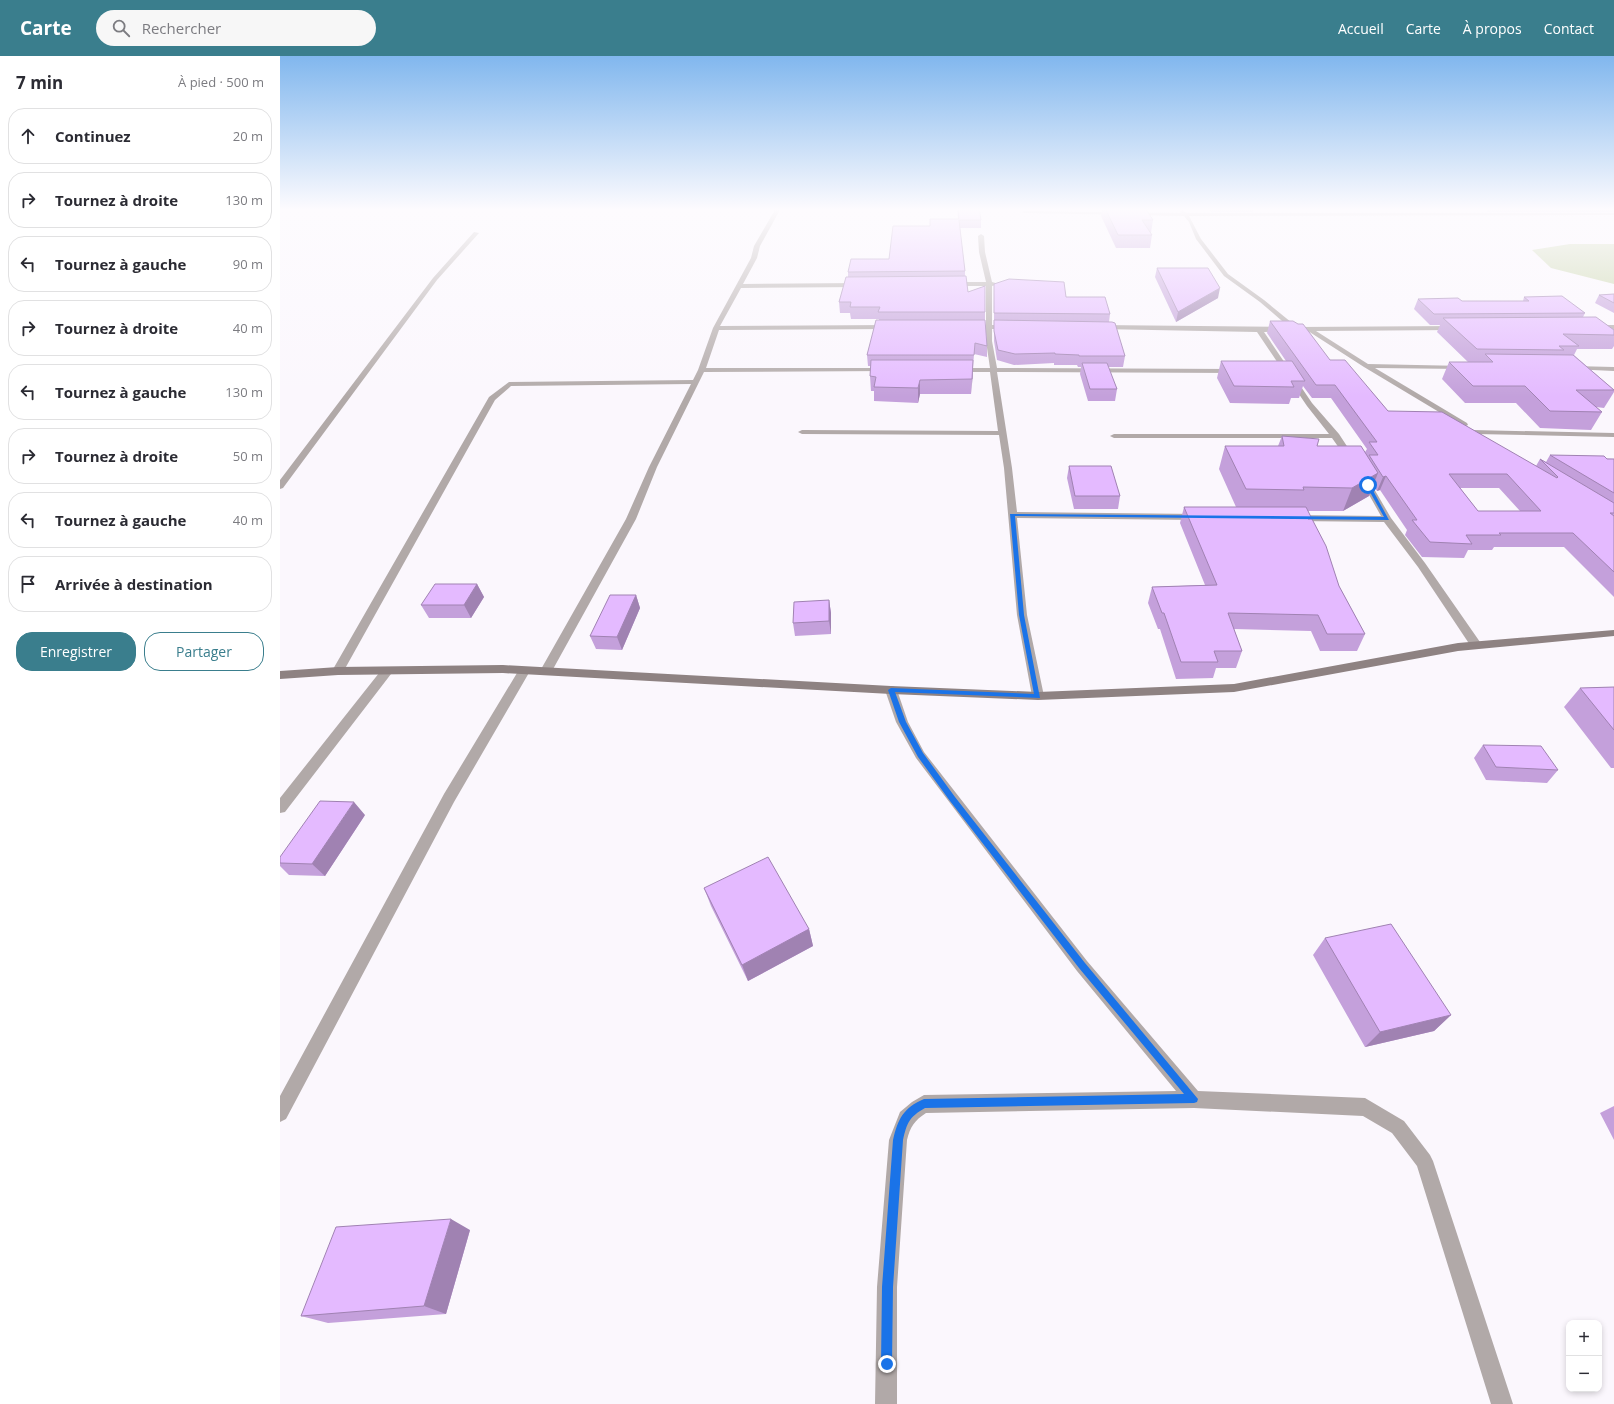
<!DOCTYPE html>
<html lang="fr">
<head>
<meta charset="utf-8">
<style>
  body { margin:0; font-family:"Open Sans",sans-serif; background:#f7f7f7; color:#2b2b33 }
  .controls { position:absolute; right:12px; bottom:12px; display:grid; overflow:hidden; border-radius:8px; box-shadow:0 2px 6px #0003 }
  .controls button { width:36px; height:36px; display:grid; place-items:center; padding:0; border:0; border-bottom:1px solid #e1e1e2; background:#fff; color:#2b2b33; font:20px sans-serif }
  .stop { position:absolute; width:12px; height:12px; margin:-9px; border:3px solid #1a73e8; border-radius:50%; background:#fff }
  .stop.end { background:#1a73e8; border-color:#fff; box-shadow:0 1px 4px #0008 }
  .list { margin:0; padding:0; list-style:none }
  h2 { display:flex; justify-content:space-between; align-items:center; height:52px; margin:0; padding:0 16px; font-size:17px }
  h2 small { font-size:13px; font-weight:400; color:#7c7c81 }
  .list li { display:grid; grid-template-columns:26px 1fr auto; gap:12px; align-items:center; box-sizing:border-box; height:56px; margin:0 8px 8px; padding:0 8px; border:1px solid #e1e1e2; border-radius:16px }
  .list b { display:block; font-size:15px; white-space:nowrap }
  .list em { font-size:13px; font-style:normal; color:#7c7c81 }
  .actions { display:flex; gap:8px; padding:12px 16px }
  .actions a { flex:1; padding:9px 0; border:1px solid #3a7e8d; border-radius:16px; text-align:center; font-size:14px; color:#3a7e8d }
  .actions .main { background:#3a7e8d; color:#fff }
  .icon { flex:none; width:22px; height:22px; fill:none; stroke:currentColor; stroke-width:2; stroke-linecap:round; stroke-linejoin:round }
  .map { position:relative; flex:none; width:1334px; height:1348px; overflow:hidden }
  header { display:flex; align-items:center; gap:24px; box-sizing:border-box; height:56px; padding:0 20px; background:#3a7e8d; color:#fff }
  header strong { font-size:19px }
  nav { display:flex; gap:22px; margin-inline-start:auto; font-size:14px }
  .search { width:280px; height:36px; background:#f7f7f7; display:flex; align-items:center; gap:10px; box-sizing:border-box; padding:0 14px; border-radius:22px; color:#7c7c81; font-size:15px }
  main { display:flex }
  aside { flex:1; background:#fff }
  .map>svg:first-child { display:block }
  .green { fill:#c4d2a3 }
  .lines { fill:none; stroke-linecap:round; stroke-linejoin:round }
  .street { fill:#b1a9a8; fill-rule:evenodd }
  .secondary { fill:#8e8282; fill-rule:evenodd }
  .wall { fill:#c4a0db; fill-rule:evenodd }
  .shaded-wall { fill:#a082b2 }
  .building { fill:#e4baff; stroke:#a082b2; fill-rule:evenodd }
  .route { fill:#1a73e8 }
</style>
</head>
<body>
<header>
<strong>Carte</strong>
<div class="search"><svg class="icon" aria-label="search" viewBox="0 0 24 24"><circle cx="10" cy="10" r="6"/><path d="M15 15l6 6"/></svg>Rechercher</div>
<nav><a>Accueil</a><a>Carte</a><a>À propos</a><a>Contact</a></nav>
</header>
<main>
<aside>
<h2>7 min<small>À pied · 500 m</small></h2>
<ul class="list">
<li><svg class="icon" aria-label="ahead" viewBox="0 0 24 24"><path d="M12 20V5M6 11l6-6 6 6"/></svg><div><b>Continuez</b></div><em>20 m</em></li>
<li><svg class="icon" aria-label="right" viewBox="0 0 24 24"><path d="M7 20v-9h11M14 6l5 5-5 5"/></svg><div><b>Tournez à droite</b></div><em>130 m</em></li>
<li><svg class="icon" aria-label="left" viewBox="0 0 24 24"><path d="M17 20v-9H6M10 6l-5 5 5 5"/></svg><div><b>Tournez à gauche</b></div><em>90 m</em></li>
<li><svg class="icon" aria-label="right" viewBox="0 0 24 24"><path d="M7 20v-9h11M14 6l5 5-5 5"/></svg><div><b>Tournez à droite</b></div><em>40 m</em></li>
<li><svg class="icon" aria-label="left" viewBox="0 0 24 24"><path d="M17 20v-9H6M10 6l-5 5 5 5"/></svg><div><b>Tournez à gauche</b></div><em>130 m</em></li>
<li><svg class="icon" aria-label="right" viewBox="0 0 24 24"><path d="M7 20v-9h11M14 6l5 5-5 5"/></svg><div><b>Tournez à droite</b></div><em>50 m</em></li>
<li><svg class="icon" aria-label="left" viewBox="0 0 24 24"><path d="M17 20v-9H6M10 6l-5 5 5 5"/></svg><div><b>Tournez à gauche</b></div><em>40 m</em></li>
<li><svg class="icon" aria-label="arrive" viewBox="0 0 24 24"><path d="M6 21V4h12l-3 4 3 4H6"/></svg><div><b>Arrivée à destination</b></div></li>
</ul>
<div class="actions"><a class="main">Enregistrer</a><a>Partager</a></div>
</aside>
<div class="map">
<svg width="1334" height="1348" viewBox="0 0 1334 1348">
  <rect width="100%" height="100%" fill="#fbf7fd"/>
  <path class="green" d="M1290 188H1334V228L1271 212 1252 194Z"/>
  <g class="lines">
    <path class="street" d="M496 152H501L480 190 477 202 463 228 580 227 583 229 580 231 461 232 440 270 611 269 614 271 611 273 439 274 426 312H605L609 314 607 315 424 316 377 411 356 463 272 615 270 618H262L260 615 346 463 369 411 411 328 231 330 215 344 62 618H54L52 615 209 341 229 326 413 324 418 314 433 272 471 202 474 190Z
      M902 154 907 157H1334V159L909 160 921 183 948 218 984 244 1017 271 1175 270 1178 272 1175 274 1036 275 1088 308 1185 310V312L1183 313 1095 312 1187 367 1188 369 1184 371 1084 311 1028 275 984 276 1032 347 1059 378 1076 404 1072 406H1069L1052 382H834L830 380 834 378H1049L1027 350 977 276 820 273 817 271 820 269 1009 271 980 246 944 220 916 183 909 166 904 160 744 157 742 156 744 155 901 157 900 155Z
      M194 176 199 177 157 224 3 432 0 433V424L153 222Z
      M701 178 704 180 705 196 712 226 719 228 712 230V269H729L732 271 729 273H712V285L717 312 955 313 959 315 955 317 717 316 732 412 737 456 917 458 922 461 917 464 737 462 747 559 764 640 762 643H754L752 640 737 559 724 412 719 379 522 378 518 376 522 374 718 375 710 316H678L674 314 678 312H710L706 285V273H690L687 271 690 269H706V230H672L669 228 672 226H706L699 196 698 180Z
      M1314 269H1334V273L1312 272 1311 271Z
      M1293 310 1334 311V315L1291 313V311Z
      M1192 374 1334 377V381L1195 378H1192Z
      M1083 418 1086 419 1111 462 1145 507 1200 586 1201 589 1200 592H1192L1138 511 1104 466 1015 465 1010 462 1015 459 1101 460 1079 421Z
      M107 611 111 612 113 615 111 618 5 756 0 757V742L103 612Z
      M244 611 248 612 250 615 174 746 6 1063 0 1066V1040L164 738 240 612Z
      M611 630 615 631 617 634 628 666 644 696 807 905 918 1035 1085 1042 1124 1065 1150 1099 1153 1105 1233 1348H1211L1137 1110 1112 1077 1083 1060 914 1052 646 1057C635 1064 630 1071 627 1084L617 1231V1348H595L597 1231 609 1084 620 1056 632 1046 644 1039 896 1035 797 915 636 702 616 666 605 634 607 631Z"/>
    <path class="secondary" d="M1334 574V580L1178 595 954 636 758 644 611 638 223 617 58 619 0 623V615L58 611 223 609 611 630 758 636 954 628 1178 587Z"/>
  </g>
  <path class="wall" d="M677 152H699L701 164V172H680L685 215V221L688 236 705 256V264L707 290V301L694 298 691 338H640L638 347 594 345V335H591L590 320 591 310H588L587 299 599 264V263H571L570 257H560L559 246 568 221V216L609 203 678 163Z
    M817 152H865L873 164 871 177H870L872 179 870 192H836L821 160 822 154H818Z
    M928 152H974L973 156H931Z
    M1207 152H1334V156H1207Z
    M877 212 938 242 896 266 875 221Z
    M714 228 786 241 830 258 829 266 845 300 843 311H828L837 333 835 345H808L800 318 801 311H798L797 309H774V307L734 309 717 304 714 285Z
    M1334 238V257L1315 247 1319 239Z
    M1244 241 1305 257 1303 261 1334 274V290L1332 293H1297L1294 299 1334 334V336L1324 352 1316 351 1322 356 1311 374 1260 372 1236 347H1185L1162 323 1169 306H1188L1157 276 1160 269H1150L1134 253 1138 243 1182 245H1243Z
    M990 265 1050 304 1108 355 1256 410 1260 403 1266 406 1270 399 1334 403V541L1284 491H1214L1212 494H1188L1184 502 1142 501 1125 479 1127 474 1100 434 1097 435 1093 429 1089 440 1063 455H1028L1031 463 1059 530 1085 578 1077 595H1040L1031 575 954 573 962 595 956 612H936L933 622 896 623 880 573H878L868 547 872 531 925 529 900 467 904 451H956L939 413 945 390H998L1002 380 1037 390 1085 396 1087 393 1051 342H1032L1023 330 1019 342H1011L1009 348 950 347 937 322 941 305H1006L987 277ZM1180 432H1219L1240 455H1198Z
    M789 410 840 440 838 453H794L787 422Z
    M197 528 204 541 191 562H149L141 549Z
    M356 539 360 552 342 594 316 593 310 580Z
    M549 544 551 557V578L515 580 513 567Z
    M1334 631V712H1331L1284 651 1300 632Z
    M1203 689 1278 714 1267 727 1206 724 1194 702Z
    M85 759 45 820 9 819 0 810V801Z
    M424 832 529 873 533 890 468 925 431 850Z
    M1045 882 1171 959 1154 975 1085 991 1033 899Z
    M1334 1050V1084L1320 1057Z
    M190 1174 166 1258 48 1267 21 1260Z"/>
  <path class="shaded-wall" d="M940 232 938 242 896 266 898 256Z
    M693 304V318L691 338 692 323Z
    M640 324V338L638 347V332Z
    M1098 417 1089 440 1063 455 1072 432Z
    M1106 420 1100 434 1097 435 1103 421Z
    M197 528 204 541 191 562 184 549Z
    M356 539 360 552 342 594 337 581Z
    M549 544 551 557V578L549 565Z
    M74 746 85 759 45 820 32 808Z
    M529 873 533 890 468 925 462 909Z
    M1171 959 1154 975 1085 991 1100 976Z
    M171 1163 190 1174 166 1258 144 1250Z"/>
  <path class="building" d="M678 152H699L701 164H679L685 215 568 216 571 203H609L613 170H650V163H679Z
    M825 152H865L873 164H862L872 179H838Z
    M877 212H928L940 232 898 256Z
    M686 220 688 236 705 230V256H598L600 251H570L571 246H559L566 221Z
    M729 223 784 226 786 241H825L830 258 714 257V228Z
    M1334 238V247L1319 239Z
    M1282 240 1305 257 1154 258 1138 243 1178 242 1182 245H1249L1244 241Z
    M1316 261 1334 274V279L1283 278 1299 290H1279L1284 294 1197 293 1163 262Z
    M596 264H705L707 290 695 287 694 299H587Z
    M714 264 832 266 835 267 845 300H799V299L775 298V297L735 298 718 294 714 275Z
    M990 265H1013L1018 268H1023L1050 304H1065L1108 355 1162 356 1277 422 1278 421 1260 403 1334 447V457H1330L1334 460V516L1293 477H1219L1221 479H1186L1192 488 1150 486 1132 464H1137L1106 420 1103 421 1089 399H1098L1089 386H1097L1055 329H1036ZM1169 418H1227L1261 455H1198Z
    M1205 298 1293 299 1334 334H1296L1322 356 1270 355 1245 330H1193L1169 306H1213Z
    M591 304H693L692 323 640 324 638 332 594 331 596 321 590 320Z
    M941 305H1012L1025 325H1011L1014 331 954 330Z
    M802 307H827L837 333H810Z
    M1002 380 1039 383 1037 390H1081L1098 417 1072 432 1023 431 1024 434 966 433 945 390H1004Z
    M1270 399 1324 400 1327 403H1334V437Z
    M789 410H831L840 440H795Z
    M904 451H1026L1031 461 1028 463H1032L1046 490 1059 530 1085 578H1047L1038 559 948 557 962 595H934L938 606H901L884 557H882L872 531 937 529Z
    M155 528H197L184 549H141Z
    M330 539H356L337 581 310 580Z
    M549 544V565L513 567 514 546Z
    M1334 631V674L1300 632Z
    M1203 689 1261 690 1278 714 1216 711Z
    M40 745 74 746 32 808 0 807V801Z
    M488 801 529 873 462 909 424 832Z
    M1111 868 1171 959 1100 976 1045 882Z
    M171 1163 144 1250 21 1260 56 1171Z"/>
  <linearGradient id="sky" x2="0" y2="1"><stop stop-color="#81b7ee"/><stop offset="0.45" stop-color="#fdfbfe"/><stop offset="1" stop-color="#fdfbfe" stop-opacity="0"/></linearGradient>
  <rect width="1334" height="341" fill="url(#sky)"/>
  <path class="route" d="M1088 428 1090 429 1109 464 735 460 744 559 760 642 615 636 626 666 643 697 675 741 805 907 918 1043 917 1046 914 1047 645 1052C629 1061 627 1067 623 1084L613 1231 612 1308 611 1312 607 1314 603 1312 601 1308 602 1231 613 1084C618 1063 623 1052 644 1043L904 1038 799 912 670 745 638 701 619 666 608 634 611 632 754 638 739 559 730 458 1104 461 1086 429Z"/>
</svg>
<div class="controls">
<button>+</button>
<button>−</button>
</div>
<div class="stop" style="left:1088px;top:429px"></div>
<div class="stop end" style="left:607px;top:1308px"></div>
</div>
</main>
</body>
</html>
